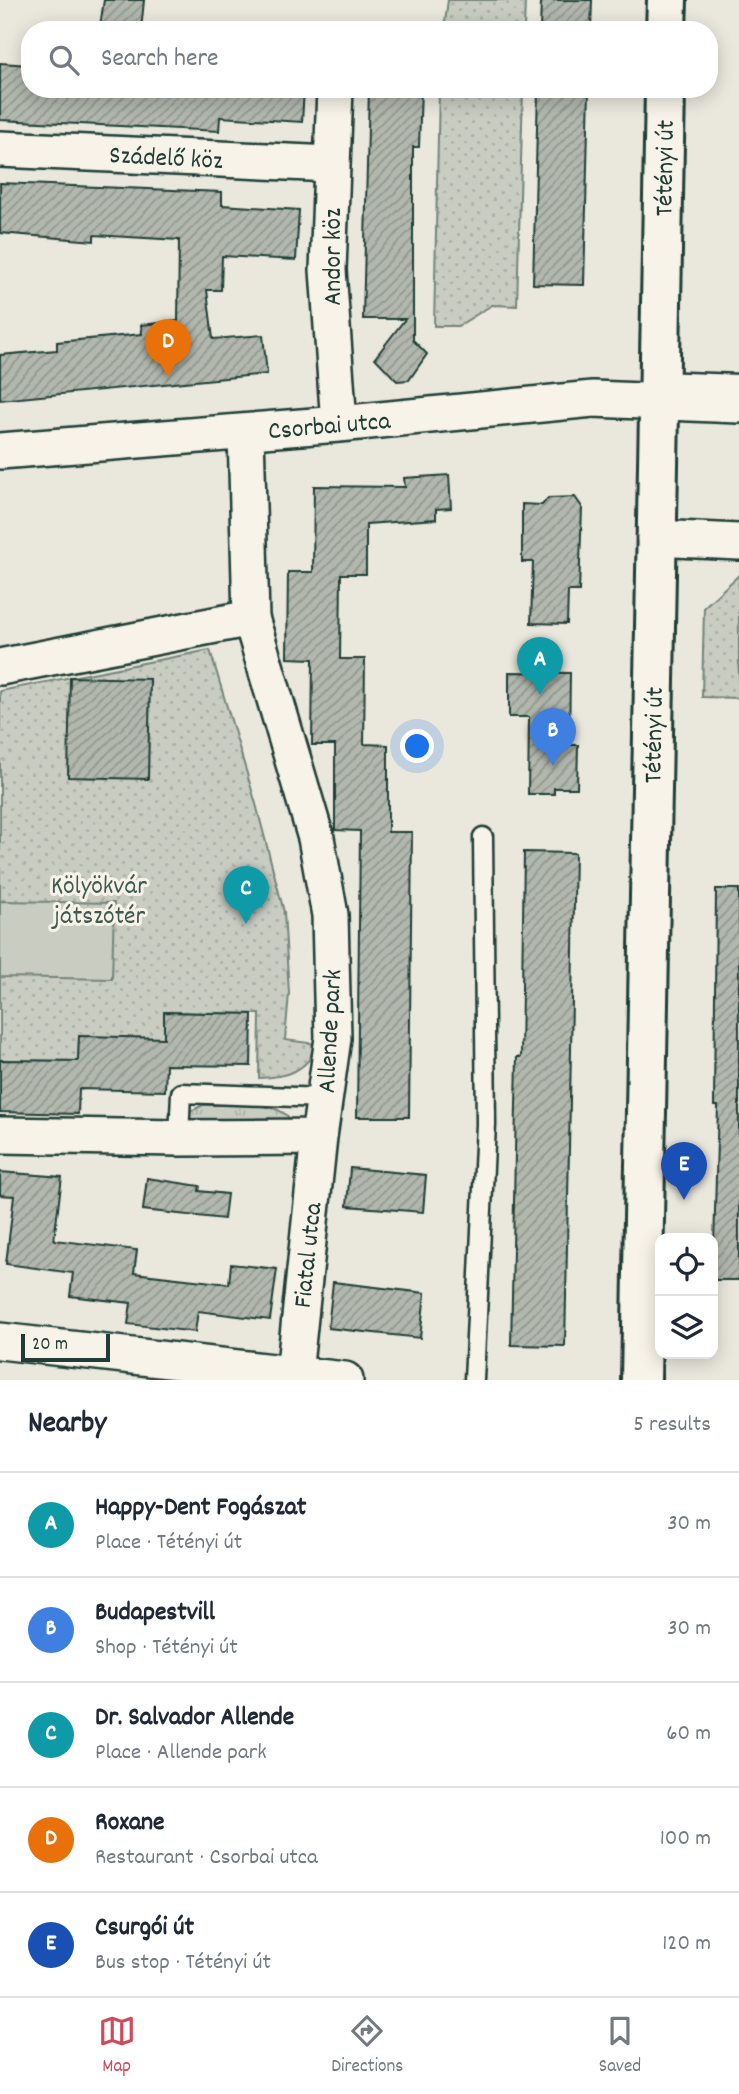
<!DOCTYPE html>
<html lang="en">
<head>
<meta charset="utf-8">
<style>
  body { margin:0; font-family:Dekko,sans-serif; background:#f6f6f7; color:#1f2937 }
  .controls { position:absolute; right:21px; bottom:21px; display:grid; overflow:hidden; border-radius:14px; box-shadow:0 4px 18px #0003 }
  .controls button { width:63px; height:63px; display:grid; place-items:center; padding:0; border:0; border-bottom:2px solid #e0e1e3; background:#fff; color:#1f2937; font:35px sans-serif }
  .scale { position:absolute; left:21px; bottom:18px; width:89px; box-sizing:border-box; padding-left:7px; border:4px solid #1f3d34; border-top:0; font-size:19px; line-height:24px; white-space:nowrap; color:#1f3d34; -webkit-text-stroke:5px #f7f3e8; paint-order:stroke }
  .you { position:absolute; left:418px; top:747px; width:24px; height:24px; margin:-18px; border:5px solid #fff; border-radius:50%; background:#1a73e8; box-shadow:0 0 0 10px #1a73e833 }
  .badge { display:grid; place-items:center; width:46px; height:46px; border-radius:50%; background:#d1495b; color:#fff; font-size:23px; font-weight:700 }
  .pin { position:absolute; translate:-50% -58px; filter:drop-shadow(0 2px 4px #0008) }
  .pin::after { content:''; position:absolute; top:37px; width:24px; height:21px; background:inherit; clip-path:polygon(0 0,100% 0,50% 100%) }
  .list { margin:0; padding:0; list-style:none }
  h2 { display:flex; justify-content:space-between; align-items:center; height:91px; margin:0; padding:0 28px; font-size:30px }
  h2 small { font-size:23px; font-weight:400; color:#747a83 }
  .list li { display:grid; grid-template-columns:46px 1fr auto; gap:21px; align-items:center; box-sizing:border-box; height:105px; padding:0 28px; border-top:2px solid #e0e1e3 }
  .list b { display:block; font-size:26px; white-space:nowrap }
  .list p { margin:0; font-size:23px; white-space:nowrap; color:#747a83 }
  .list em { font-size:23px; font-style:normal; color:#747a83 }
  .icon { flex:none; width:38px; height:38px; fill:none; stroke:currentColor; stroke-width:2; stroke-linecap:round; stroke-linejoin:round }
  .map { position:relative; flex:none; width:739px; height:1380px; overflow:hidden }
  .search { position:absolute; background:#fff; box-shadow:0 4px 18px #0003; left:21px; right:21px; top:21px; height:77px; display:flex; align-items:center; gap:18px; box-sizing:border-box; padding:0 24px; border-radius:28px; color:#747a83; font-size:26px }
  .sheet { height:616px; background:#fff }
  nav { display:flex; justify-content:space-around; align-items:center; box-sizing:border-box; height:98px; border-top:2px solid #e0e1e3; background:#fff; font-size:19px; color:#747a83 }
  nav a { display:grid; justify-items:center; gap:4px }
  nav .on { color:#d1495b }
  .map>svg:first-child { display:block }
  .grass { fill:url(#grass-tufts); stroke:#74847a; stroke-width:2 }
  .park { fill:url(#park-dots); stroke:#74847a; stroke-width:2 }
  .pitch { fill:#c8ccc1; stroke:#74847a; stroke-width:2 }
  .building { fill:url(#building-hatch); stroke:#1f3d34; stroke-width:2 }
  .lines { fill:none; stroke-linecap:round; stroke-linejoin:round }
  .service-casing { stroke:#1f3d34; stroke-width:23 }
  .minor-casing { stroke:#1f3d34; stroke-width:40 }
  .tertiary-casing { stroke:#1f3d34; stroke-width:44 }
  .service { stroke:#f7f3e8; stroke-width:18 }
  .minor { stroke:#f7f3e8; stroke-width:35 }
  .tertiary { stroke:#f7f3e8; stroke-width:38 }
  .labels { text-anchor:middle; stroke-width:6; stroke-linejoin:round; paint-order:stroke }
  .street-label { font-size:26px; fill:#1f3d34; stroke:#f7f3e8 }
  .park-label { font-size:26px; fill:#415a50; stroke:#f7f3e8 }
</style>
</head>
<body>
<div class="map">
<svg width="739" height="1380" viewBox="0 0 739 1380">
  <defs>
    <pattern id="grass-tufts" width="24" height="20" patternUnits="userSpaceOnUse" patternTransform="scale(1.75)"><rect width="24" height="20" fill="#c8ccc1"/><path d="M3 7l-1-3M5 7V3M7 7l1-3M15 17l-1-3M17 17v-4M19 17l1-3" fill="none" stroke="#abb0a6"/></pattern>
    <pattern id="park-dots" width="8" height="8" patternUnits="userSpaceOnUse" patternTransform="scale(1.75)"><rect width="8" height="8" fill="#c8ccc1"/><path d="M2 2h.1M6 6h.1" fill="none" stroke="#abb0a6" stroke-width="1.8" stroke-linecap="round"/></pattern>
    <pattern id="building-hatch" width="6" height="6" patternUnits="userSpaceOnUse" patternTransform="scale(1.75)"><rect width="6" height="6" fill="#b2b8ae"/><path d="M-1 1l2-2M0 6l6-6M5 7l2-2" fill="none" stroke="#90978e"/></pattern>
  </defs>
  <rect width="100%" height="100%" fill="#eae8dd"/>
  <filter id="ink" filterUnits="userSpaceOnUse"><feTurbulence type="fractalNoise" baseFrequency=".0143" numOctaves="2"/><feDisplacementMap in="SourceGraphic" scale="14" xChannelSelector="R" yChannelSelector="G"/><feConvolveMatrix kernelMatrix="1 2 1 2 8 2 1 2 1" color-interpolation-filters="sRGB"/></filter>
  <g filter="url(#ink)">
    <path class="grass" d="M203 1105C226 1105 276 1099 290 1119L282 1125 188 1121 189 1112Z"/>
    <path class="park" d="M448 0H525L524 30H444Z
      M439 89H523L517 306 492 305 458 326H434Z
      M739 575V698L702 697 704 607Z
      M210 650 256 804 284 912 289 993 285 1040 317 1044C308 1072 285 1077 259 1078L260 1014 165 1012 164 1038 79 1036 78 1061 0 1060V691Z"/>
    <path class="pitch" d="M0 901 114 903 112 979 0 977Z"/>
    <path class="building" d="M104 0H144L141 30 100 26Z
      M541 0H592L591 30H540Z
      M0 63 30 65V89H304L302 122 220 117 219 131 0 120Z
      M369 89H421L419 147H413V340L427 354 409 380 397 381 375 358 405 319H363Z
      M538 89H589L584 285 533 284Z
      M0 183 222 192V205L299 210 296 260 222 256 221 290H207L213 339 263 335 267 374 0 400V355L57 350V342L142 334 141 325 178 321 179 240 94 235V241L0 233Z
      M449 475 451 508 436 509V519L366 524V574H341L340 659H365L364 744 388 745V832H412L409 1117H357L360 831 335 830V745H312L313 659 287 658 288 572H313L314 486 405 487 404 478Z
      M575 497 582 507 579 591H568L567 624 531 623 533 562H522V504L542 505 548 498Z
      M509 672 570 673 569 745H578L577 788H554V794H528L529 717H509Z
      M70 677 150 679 148 779 68 777Z
      M524 852 575 853 565 1346 511 1345 517 1057H521Z
      M716 889H739V1280H713L718 1106H714Z
      M164 1012 252 1014 251 1066 166 1065 165 1091 79 1089 78 1114 0 1112V1060L78 1061 79 1036 164 1038Z
      M350 1168 426 1175 423 1212 347 1206Z
      M0 1172 62 1177 54 1240 137 1250 134 1273 229 1284 231 1264 277 1269 270 1320 198 1311 195 1332 128 1324 131 1303 70 1296 73 1273 6 1264 14 1196 0 1195Z
      M147 1178 200 1186 199 1191 227 1194 224 1219 143 1210Z
      M333 1282 425 1293 420 1338 328 1328Z"/>
    <g class="lines">
      <g class="service-casing">
        <path id="service" d="M658 381 739 384
          M179 1138 181 1093 325 1098
          M474 1380 486 1124 483 837"/>
      </g>
      <g class="minor-casing">
        <path id="minor" d="M335 89 328 270 339 424
          M0 149 332 164
          M246 432 251 618 316 838 330 915 333 1038 319 1137 294 1374
          M0 451 339 424 593 399 739 405
          M655 538 739 542
          M0 667 251 618
          M0 1135 179 1138 319 1137
          M0 1341 345 1380"/>
      </g>
      <g class="tertiary-casing">
        <path id="tertiary" d="M666 30 667 0
          M641 1380 665 89"/>
      </g>
      <use href="#service" class="service"/>
      <use href="#minor" class="minor"/>
      <use href="#tertiary" class="tertiary"/>
    </g>
  </g>
  <g class="labels">
    <g class="street-label">
      <text transform="translate(166 156) rotate(3)" y="9">Szádelő köz</text>
      <text transform="translate(663 168) rotate(-89)" y="9">Tétényi út</text>
      <text transform="translate(331 257) rotate(-90)" y="9">Andor köz</text>
      <text transform="translate(329 424) rotate(-5)" y="9">Csorbai utca</text>
      <text transform="translate(652 735) rotate(-89)" y="9">Tétényi út</text>
      <text transform="translate(328 1031) rotate(-87)" y="9">Allende park</text>
      <text transform="translate(306 1255) rotate(-84)" y="9">Fiatal utca</text>
    </g>
    <g class="park-label">
      <text x="99" y="893">Kölyökvár<tspan x="99" dy="30">játszótér</tspan></text>
    </g>
  </g>
</svg>
<div class="controls">
<button><svg class="icon" aria-label="locate" viewBox="0 0 24 24"><circle cx="12" cy="12" r="6"/><path d="M12 2v4M12 18v4M2 12h4M18 12h4"/></svg></button>
<button><svg class="icon" aria-label="layers" viewBox="0 0 24 24"><path d="M12 4l9 5-9 5-9-5zM3 14l9 5 9-5"/></svg></button>
</div>
<div class="scale">20 m</div>
<div class="you"></div>
<div class="pin badge" style="left:540px;top:695px;background:#0f9aa8">A</div>
<div class="pin badge" style="left:553px;top:766px;background:#3f7fe0">B</div>
<div class="pin badge" style="left:246px;top:924px;background:#0f9aa8">C</div>
<div class="pin badge" style="left:168px;top:377px;background:#e8710a">D</div>
<div class="pin badge" style="left:684px;top:1200px;background:#1a4fb4">E</div>
<div class="search"><svg class="icon" aria-label="search" viewBox="0 0 24 24"><circle cx="10" cy="10" r="6"/><path d="M15 15l6 6"/></svg>Search here</div>
</div>
<section class="sheet">
<h2>Nearby<small>5 results</small></h2>
<ul class="list">
<li><span class="badge" style="background:#0f9aa8">A</span><div><b>Happy-Dent Fogászat</b><p>Place · Tétényi út</p></div><em>30 m</em></li>
<li><span class="badge" style="background:#3f7fe0">B</span><div><b>Budapestvill</b><p>Shop · Tétényi út</p></div><em>30 m</em></li>
<li><span class="badge" style="background:#0f9aa8">C</span><div><b>Dr. Salvador Allende</b><p>Place · Allende park</p></div><em>60 m</em></li>
<li><span class="badge" style="background:#e8710a">D</span><div><b>Roxane</b><p>Restaurant · Csorbai utca</p></div><em>100 m</em></li>
<li><span class="badge" style="background:#1a4fb4">E</span><div><b>Csurgói út</b><p>Bus stop · Tétényi út</p></div><em>120 m</em></li>
</ul>
</section>
<nav>
<a class="on"><svg class="icon" aria-label="map" viewBox="0 0 24 24"><path d="M3 6l6-2 6 2 6-2v14l-6 2-6-2-6 2zM9 4v14M15 6v14"/></svg>Map</a>
<a><svg class="icon" aria-label="directions" viewBox="0 0 24 24"><path d="M12 3l9 9-9 9-9-9zM9 14v-3h6M13 9l2 2-2 2"/></svg>Directions</a>
<a><svg class="icon" aria-label="saved" viewBox="0 0 24 24"><path d="M7 4h10v16l-5-4-5 4z"/></svg>Saved</a>
</nav>
</body>
</html>
